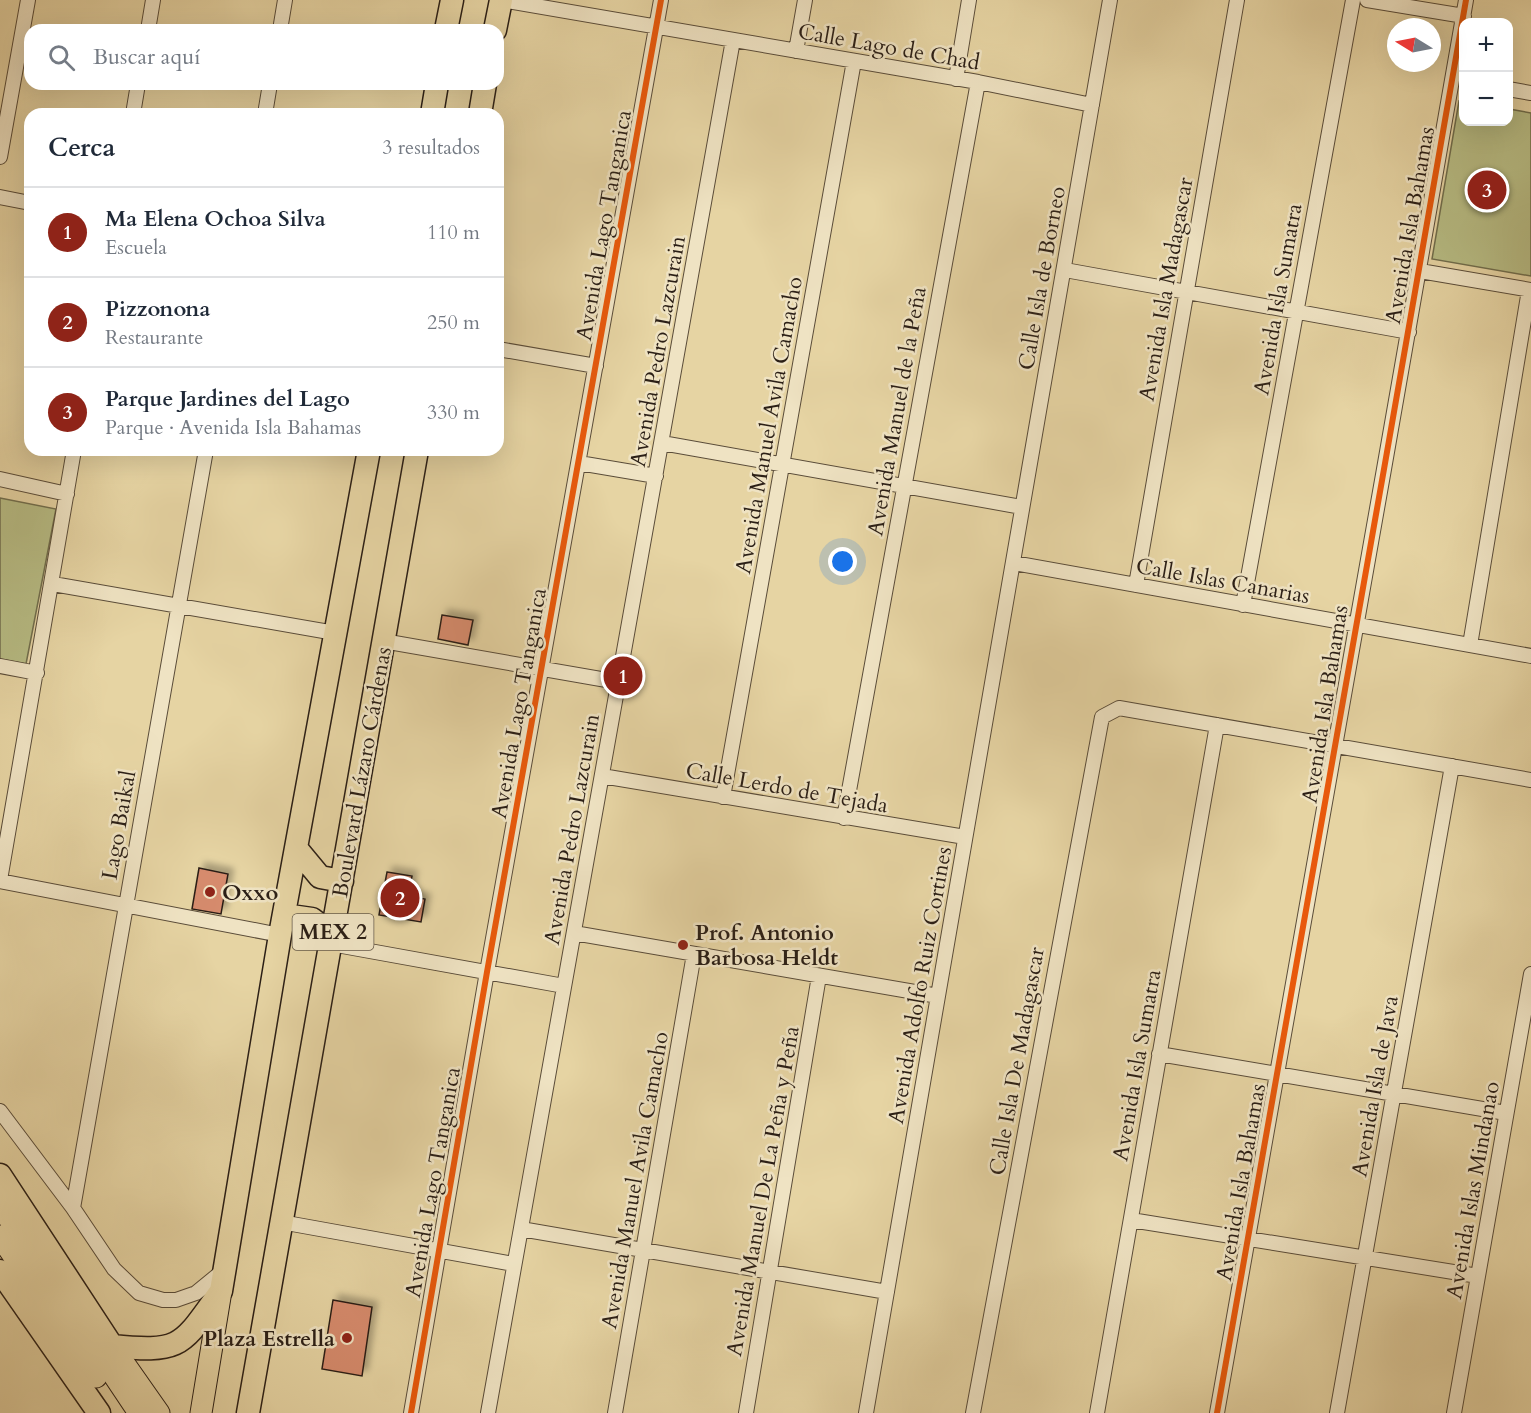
<!DOCTYPE html>
<html lang="es">
<head>
<meta charset="utf-8">
<style>
  body { margin:0; font-family:Cardo,serif; background:#f2f2f3; color:#1f2937 }
  .controls { position:absolute; right:18px; top:18px; display:grid; overflow:hidden; border-radius:12px; box-shadow:0 6px 24px #0002 }
  .controls button { width:54px; height:54px; display:grid; place-items:center; padding:0; border:0; border-bottom:2px solid #e0e1e3; background:#fff; color:#1f2937; font:30px sans-serif }
  .compass { position:absolute; left:1387px; top:18px; width:54px; height:54px; border-radius:50%; background:#fff; box-shadow:0 6px 24px #0002; rotate:280deg }
  .you { position:absolute; left:843px; top:562px; width:21px; height:21px; margin:-15px; border:4px solid #fff; border-radius:50%; background:#1a73e8; box-shadow:0 0 0 9px #1a73e833 }
  .badge { display:grid; place-items:center; width:39px; height:39px; border-radius:50%; background:#8f2418; color:#fff; font-size:20px; font-weight:700 }
  .pin { position:absolute; translate:-50% -50%; border:3px solid #fff; box-shadow:0 2px 6px #0006 }
  .list { margin:0; padding:0; list-style:none }
  h2 { display:flex; justify-content:space-between; align-items:center; height:78px; margin:0; padding:0 24px; font-size:26px }
  h2 small { font-size:20px; font-weight:400; color:#747a83 }
  .list li { display:grid; grid-template-columns:39px 1fr auto; gap:18px; align-items:center; box-sizing:border-box; height:90px; padding:0 24px; border-top:2px solid #e0e1e3 }
  .list b { display:block; font-size:22px; white-space:nowrap }
  .list p { margin:0; font-size:20px; white-space:nowrap; color:#747a83 }
  .list em { font-size:20px; font-style:normal; color:#747a83 }
  .icon { flex:none; width:33px; height:33px; fill:none; stroke:currentColor; stroke-width:2; stroke-linecap:round; stroke-linejoin:round }
  .map { position:relative; flex:none; width:1531px; height:1413px; overflow:hidden }
  .search { position:absolute; background:#fff; box-shadow:0 6px 24px #0002; left:24px; top:24px; width:480px; height:66px; display:flex; align-items:center; gap:15px; box-sizing:border-box; padding:0 21px; border-radius:18px; color:#747a83; font-size:22px }
  .panel { position:absolute; background:#fff; box-shadow:0 6px 24px #0002; left:24px; top:108px; width:480px; height:348px; border-radius:18px }
  .map>svg:first-child { display:block }
  .green { fill:#b7bc84; stroke:#716e4d; stroke-width:1.5 }
  .building { fill:#d68b6d; stroke:#2b1f16; stroke-width:1.5; filter:url(#shadow) }
  .lines { fill:none; stroke-linecap:round; stroke-linejoin:round }
  .minor-casing { stroke:#5a4c39; stroke-width:16 }
  .primary-casing { stroke:#2b1f16; stroke-width:23 }
  .trunk-casing { stroke:#2b1f16; stroke-width:25 }
  .minor { stroke:#efe3c3; stroke-width:14 }
  .primary { stroke:#e6d4a3; stroke-width:21 }
  .trunk { stroke:#e6d4a3; stroke-width:22 }
  .cycleway-casing { stroke:#efe3c3; stroke-width:10 }
  .cycleway { stroke:#e8590c; stroke-width:6 }
  .poi-dot { fill:#8f2418; stroke:#efe3c3; stroke-width:2 }
  .labels { text-anchor:middle; stroke-width:5; stroke-linejoin:round; paint-order:stroke }
  .shield { fill:#efe3c3; stroke:#665a4a; stroke-width:1.5 }
  .shield-label { font-size:21px; font-weight:bold; fill:#2b1f16 }
  .street-label { font-size:22px; fill:#2b1f16; stroke:#efe3c3 }
  .poi-label { font-size:22px; font-weight:bold; fill:#2b1f16; stroke:#efe3c3; text-anchor:start }
</style>
</head>
<body>
<div class="map">
<svg width="1531" height="1413" viewBox="0 0 1531 1413">
  <defs>
    <filter id="shadow"><feDropShadow dx="5.5" dy="-5.5" stdDeviation="3" flood-color="#0004"/></filter>
  </defs>
  <rect width="100%" height="100%" fill="#e6d4a3"/>
  <filter id="stains"><feTurbulence type="fractalNoise" baseFrequency=".00333" numOctaves="4"/><feColorMatrix values="0 0 0 0 .2 0 0 0 0 .09 0 0 0 0 .02 0 0 0 .5 -.17"/></filter>
  <radialGradient id="worn" r=".72"><stop offset=".6" stop-color="#630" stop-opacity="0"/><stop offset="1" stop-color="#630" stop-opacity=".3"/></radialGradient>
  <path class="green" d="M1459 101 1463 102 1464 122H1508L1509 109 1531 113V276L1432 259Z
    M0 498 56 509 26 664 0 659Z"/>
  <path class="building" d="M442 615 473 620 468 645 438 639Z
    M199 868 228 874 221 914 192 909Z
    M387 872 412 876 408 896 425 899 421 922 379 915Z
    M333 1300 372 1307 362 1376 322 1369Z"/>
  <g class="lines">
    <g class="minor-casing">
      <path id="minor" d="M501 0 978 82 1092 105
        M1367 0 1464 16
        M148 30 153 0
        M280 30 285 0
        M796 51 805 0
        M956 79 969 0
        M1508 89 1531 93
        M133 114 138 84
        M265 114 270 84
        M0 157 28 0
        M0 197 30 203
        M1065 270 1409 332
        M1420 271 1531 290
        M498 349 596 366
        M662 443 1022 507
        M579 463 656 476
        M0 479 67 494
        M1014 563 1531 656
        M53 584 335 633
        M1136 585 1237 0
        M1243 605 1353 0
        M383 641 618 682
        M1470 645 1529 290
        M0 666 37 673
        M602 776 965 837
        M723 797 854 61
        M844 818 978 82
        M0 880 74 450
        M0 881 280 935
        M574 933 938 996
        M331 944 564 986
        M1159 1054 1506 1113
        M0 1111 73 1208 114 1269 139 1293 163 1300H176L196 1293 224 1270
        M73 1208 206 450
        M1131 1220 1478 1276
        M281 1222 514 1264
        M521 1229 887 1292
        M411 1413 487 972 661 0
        M488 1413 733 40
        M615 1413 694 954
        M746 1413 819 976
        M866 1413 1110 0
        M973 1413 1102 717 1119 708 1531 780
        M1097 1413 1217 725
        M1217 1413C1303 942 1383 471 1466 0
        M1337 1413 1452 766
        M1454 1413 1531 974"/>
    </g>
    <g class="primary-casing">
      <path id="primary" d="M0 1205 139 1413
        M0 1236 96 1377
        M112 1346 159 1413
        M201 1413 221 1291"/>
    </g>
    <g class="trunk-casing">
      <path id="trunk" d="M446 30 452 0
        M495 30 501 0
        M432 114 437 84
        M480 114 485 84
        M296 848 320 877 342 881
        M284 915 312 919 333 935
        M0 1175 112 1346C183 1353 181 1346 221 1291L280 935 369 450
        M0 1271 99 1413
        M248 1413 417 450"/>
    </g>
    <use href="#minor" class="minor"/>
    <use href="#primary" class="primary"/>
    <use href="#trunk" class="trunk"/>
    <g class="cycleway-casing">
      <path id="cycleway" d="M411 1413 487 972 661 0
        M1217 1413C1303 942 1383 471 1466 0"/>
    </g>
    <use href="#cycleway" class="cycleway"/>
  </g>
  <g class="poi-dot">
    <circle cx="210" cy="892" r="6"/>
    <circle cx="683" cy="945" r="6"/>
    <circle cx="347" cy="1338" r="6"/>
  </g>
  <g class="labels">
    <rect class="shield" x="292.5" y="914" width="81" height="36" rx="4.5"/>
    <g class="shield-label">
      <text x="333" y="939">MEX 2</text>
    </g>
    <g class="street-label">
      <text transform="translate(889 46) rotate(10)" y="8">Calle Lago de Chad</text>
      <text transform="translate(603 225) rotate(-80)" y="8">Avenida Lago Tanganica</text>
      <text transform="translate(1409 225) rotate(-80)" y="8">Avenida Isla Bahamas</text>
      <text transform="translate(1041 278) rotate(-80)" y="8">Calle Isla de Borneo</text>
      <text transform="translate(1165 289) rotate(-80)" y="8">Avenida Isla Madagascar</text>
      <text transform="translate(1277 299) rotate(-80)" y="8">Avenida Isla Sumatra</text>
      <text transform="translate(657 351) rotate(-80)" y="8">Avenida Pedro Lazcurain</text>
      <text transform="translate(896 411) rotate(-80)" y="8">Avenida Manuel de la Peña</text>
      <text transform="translate(768 425) rotate(-80)" y="8">Avenida Manuel Avila Camacho</text>
      <text transform="translate(1223 580) rotate(10)" y="8">Calle Islas Canarias</text>
      <text transform="translate(518 703) rotate(-80)" y="8">Avenida Lago Tanganica</text>
      <text transform="translate(1324 704) rotate(-81)" y="8">Avenida Isla Bahamas</text>
      <text transform="translate(361 772) rotate(-80)" y="8">Boulevard Lázaro Cárdenas</text>
      <text transform="translate(787 787) rotate(10)" y="8">Calle Lerdo de Tejada</text>
      <text transform="translate(118 825) rotate(-80)" y="8">Lago Baikal</text>
      <text transform="translate(571 829) rotate(-80)" y="8">Avenida Pedro Lazcurain</text>
      <text transform="translate(919 985) rotate(-80)" y="8">Avenida Adolfo Ruiz Cortines</text>
      <text transform="translate(1016 1061) rotate(-80)" y="8">Calle Isla De Madagascar</text>
      <text transform="translate(1136 1065) rotate(-80)" y="8">Avenida Isla Sumatra</text>
      <text transform="translate(1374 1086) rotate(-80)" y="8">Avenida Isla de Java</text>
      <text transform="translate(634 1180) rotate(-80)" y="8">Avenida Manuel Avila Camacho</text>
      <text transform="translate(432 1182) rotate(-80)" y="8">Avenida Lago Tanganica</text>
      <text transform="translate(1240 1182) rotate(-80)" y="8">Avenida Isla Bahamas</text>
      <text transform="translate(1472 1190) rotate(-80)" y="8">Avenida Islas Mindanao</text>
      <text transform="translate(762 1191) rotate(-80)" y="8">Avenida Manuel De La Peña y Peña</text>
    </g>
    <g class="poi-label">
      <text x="222" y="900">Oxxo</text>
      <text x="695" y="940">Prof. Antonio<tspan x="695" dy="25">Barbosa Heldt</tspan></text>
      <text x="335" y="1346" text-anchor="end">Plaza Estrella</text>
    </g>
  </g>
  <rect width="100%" height="100%" filter="url(#stains)"/>
  <rect width="100%" height="100%" fill="url(#worn)"/>
</svg>
<div class="controls">
<button>+</button>
<button>−</button>
</div>
<svg class="compass" viewBox="-18 -18 36 36"><path d="M0-13l5 13h-10z" fill="#e53935"/><path d="M0 13l5-13h-10z" fill="#747a83"/></svg>
<div class="you"></div>
<div class="pin badge" style="left:623px;top:676px">1</div>
<div class="pin badge" style="left:400px;top:898px">2</div>
<div class="pin badge" style="left:1487px;top:190px">3</div>
<div class="search"><svg class="icon" aria-label="search" viewBox="0 0 24 24"><circle cx="10" cy="10" r="6"/><path d="M15 15l6 6"/></svg>Buscar aquí</div>
<section class="panel">
<h2>Cerca<small>3 resultados</small></h2>
<ul class="list">
<li><span class="badge">1</span><div><b>Ma Elena Ochoa Silva</b><p>Escuela</p></div><em>110 m</em></li>
<li><span class="badge">2</span><div><b>Pizzonona</b><p>Restaurante</p></div><em>250 m</em></li>
<li><span class="badge">3</span><div><b>Parque Jardines del Lago</b><p>Parque · Avenida Isla Bahamas</p></div><em>330 m</em></li>
</ul>
</section>
</div>
</body>
</html>
